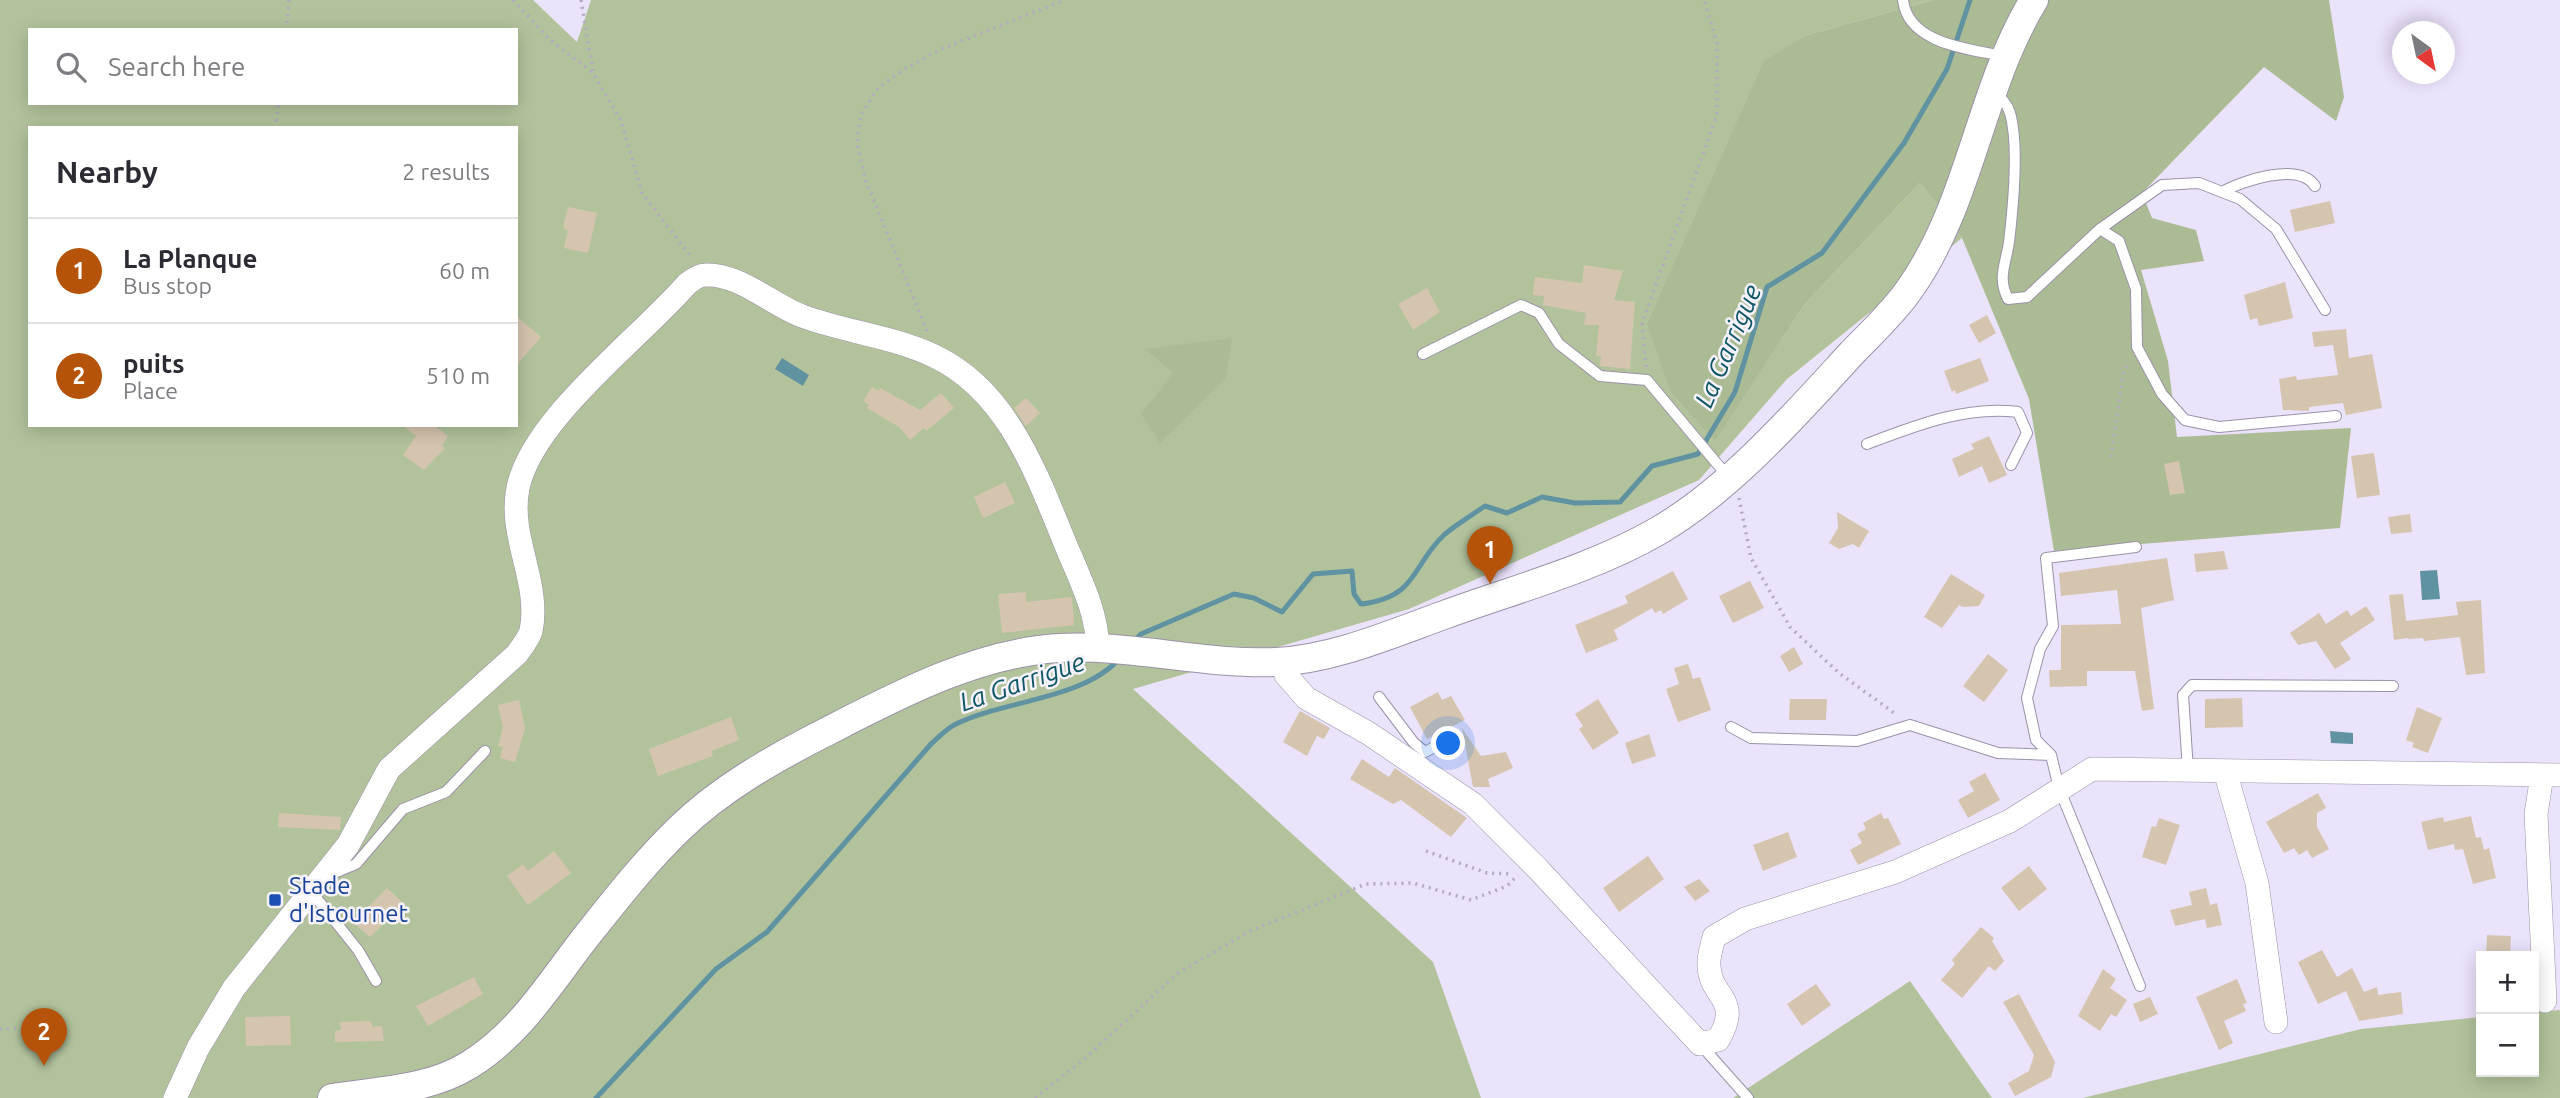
<!DOCTYPE html>
<html lang="en">
<head>
<meta charset="utf-8">
<style>
  body { margin:0; font-family:Ubuntu,sans-serif; background:#f7f7f7; color:#2b2b33 }
  .controls { position:absolute; right:21px; bottom:21px; display:grid; overflow:hidden; border-radius:0px; box-shadow:0 4px 18px #0003 }
  .controls button { width:63px; height:63px; display:grid; place-items:center; padding:0; border:0; border-bottom:2px solid #e1e1e2; background:#fff; color:#2b2b33; font:35px sans-serif }
  .compass { position:absolute; left:2392px; top:21px; width:63px; height:63px; border-radius:50%; background:#fff; box-shadow:0 4px 18px #0003; rotate:147deg }
  .you { position:absolute; left:1449px; top:744px; width:24px; height:24px; margin:-18px; border:5px solid #fff; border-radius:50%; background:#1a73e8; box-shadow:0 0 0 10px #1a73e833 }
  .badge { display:grid; place-items:center; width:46px; height:46px; border-radius:50%; background:#b45309; color:#fff; font-size:23px; font-weight:700 }
  .pin { position:absolute; translate:-50% -58px; filter:drop-shadow(0 2px 4px #0008) }
  .pin::after { content:''; position:absolute; top:37px; width:24px; height:21px; background:inherit; clip-path:polygon(0 0,100% 0,50% 100%) }
  .list { margin:0; padding:0; list-style:none }
  h2 { display:flex; justify-content:space-between; align-items:center; height:91px; margin:0; padding:0 28px; font-size:30px }
  h2 small { font-size:23px; font-weight:400; color:#7c7c81 }
  .list li { display:grid; grid-template-columns:46px 1fr auto; gap:21px; align-items:center; box-sizing:border-box; height:105px; padding:0 28px; border-top:2px solid #e1e1e2 }
  .list b { display:block; font-size:26px; white-space:nowrap }
  .list p { margin:0; font-size:23px; white-space:nowrap; color:#7c7c81 }
  .list em { font-size:23px; font-style:normal; color:#7c7c81 }
  .icon { flex:none; width:38px; height:38px; fill:none; stroke:currentColor; stroke-width:2; stroke-linecap:round; stroke-linejoin:round }
  .map { position:relative; flex:none; width:2560px; height:1098px; overflow:hidden }
  .search { position:absolute; background:#fff; box-shadow:0 4px 18px #0003; left:28px; top:28px; width:490px; height:77px; display:flex; align-items:center; gap:18px; box-sizing:border-box; padding:0 24px; border-radius:0px; color:#7c7c81; font-size:26px }
  .panel { position:absolute; background:#fff; box-shadow:0 4px 18px #0003; left:28px; top:126px; width:490px; height:301px; border-radius:0px }
  .map>svg:first-child { display:block }
  .green { fill:#b2c39c; fill-rule:evenodd }
  .forest { fill:#abbc94 }
  .water { fill:#6093a2 }
  .lines { fill:none; stroke-linecap:round; stroke-linejoin:round }
  .stream { stroke:#6093a2; stroke-width:5 }
  .building { fill:#d5c5af }
  .service-casing { stroke:#9a92a9; stroke-width:12 }
  .minor-casing { stroke:#9a92a9; stroke-width:24 }
  .tertiary-casing { stroke:#9a92a9; stroke-width:30 }
  .path { stroke:#b2aabf; stroke-width:3.5; stroke-dasharray:2 5; stroke-linecap:butt }
  .service { stroke:#fff; stroke-width:10 }
  .minor { stroke:#fff; stroke-width:23 }
  .tertiary { stroke:#fff; stroke-width:28 }
  .transit-dot { fill:#1a4fb4; stroke:#f6f2fc; stroke-width:2.5 }
  .labels { text-anchor:middle; stroke-width:5; stroke-linejoin:round; paint-order:stroke }
  .transit-label { font-size:24px; fill:#164399; stroke:#f6f2fc; text-anchor:start }
  .water-label { font-size:26px; font-style:italic; fill:#0c5666; stroke:#f6f2fc }
</style>
</head>
<body>
<div class="map">
<svg width="2560" height="1098" viewBox="0 0 2560 1098">
  <rect width="100%" height="100%" fill="#ebe2fb"/>
  <path class="green" d="M0 0H533L577 42 591 0H1933L1807 35 1671 393 1715 440 1805 304 1920 183 1962 238 1787 379 1699 480 1409 609 1133 689 1433 962 1481 1098H0ZM30 30H516V103H30ZM30 128H516V425H30Z
    M1910 981 1992 1098H1733Z
    M2560 1010V1098H2083L2361 1029 2481 1017V1072H2534V1012Z"/>
  <path class="forest" d="M1933 0H2329L2344 97 2336 121 2264 67 2142 193 2152 218 2196 230 2204 261 2141 270 2168 361 2177 437 2351 428 2340 528 2054 551 2029 399 1962 238 1920 183 1805 304 1715 441 1671 393 1647 324 1764 61 1807 35Z
    M1232 338 1226 378 1160 443 1141 414 1173 373 1145 349Z"/>
  <path class="water" d="M782 358 809 375 803 386 775 369Z
    M2437 570 2440 599 2422 600 2420 571Z
    M2330 731 2353 733V744L2331 743Z"/>
  <g class="lines">
    <path class="stream" d="M1133 642 1141 634 1234 594 1254 598 1282 612 1313 574 1352 571 1354 594 1361 604C1419 597 1411 565 1445 534 1457 524 1472 515 1485 506L1507 513 1542 497 1575 503 1620 502 1652 466 1698 454 1735 392 1767 287 1822 253 1904 143 1947 69 1970 0
      M596 1098 716 969 767 932 931 744C939 737 947 728 956 724 1004 700 1083 700 1120 658"/>
  </g>
  <path class="building" d="M2330 201 2335 223 2295 232 2290 210Z
    M568 207 597 213 588 253 564 248 568 230 563 228Z
    M1584 265 1623 271 1614 300 1635 302 1630 369 1600 366 1601 356H1596L1599 325H1584L1586 313 1543 305 1544 296 1533 295 1535 277 1582 283Z
    M2285 282 2293 318 2259 326 2257 318 2250 320 2244 295Z
    M1427 288 1440 312 1413 330 1398 304Z
    M1987 315 1996 333 1979 343 1969 325Z
    M516 316 541 337 516 366Z
    M2346 329 2349 358 2372 354 2382 408 2346 415 2343 403 2309 407V411L2283 410 2279 379 2296 376 2297 380 2338 375 2333 345 2314 347 2312 332Z
    M1980 358 1989 381 1956 394 1955 390 1952 392 1944 371Z
    M872 387 878 391 880 388 920 410 941 393 954 408 926 431 924 428 910 440 899 427 867 408 869 405 863 401Z
    M1026 398 1040 413 1026 426 1014 408Z
    M402 425H433L448 436 442 446 445 448 424 470 403 455 416 436Z
    M1989 436 2007 475 1989 483 1982 466 1959 477 1952 459 1974 449 1971 444Z
    M2374 453 2380 495 2357 498 2351 456Z
    M2179 461 2185 493 2170 495 2164 464Z
    M1005 482 1015 503 983 518 974 497Z
    M1837 512 1869 531 1859 548 1853 544 1839 549 1829 543 1838 528Z
    M2410 514 2412 532 2391 534 2388 517Z
    M2224 551 2228 569 2196 572 2194 554Z
    M2167 558 2174 600 2141 608 2154 709 2142 711 2135 671H2087V686L2050 687 2049 670H2061V625L2121 624 2117 590 2061 596 2059 573Z
    M1673 571 1688 599 1663 614 1661 610 1655 613 1652 608 1614 630 1618 640 1586 653 1575 625 1628 603 1625 596Z
    M1951 574 1985 595 1979 606 1963 607 1959 605 1942 628 1924 617Z
    M1750 581 1764 608 1733 623 1719 596Z
    M1026 592V602L1072 597 1074 625 1002 633 998 594Z
    M2403 594 2408 638 2394 640 2389 595Z
    M2481 600 2485 673 2466 675 2460 637 2424 641 2423 638 2408 639 2406 621 2458 615 2456 602Z
    M2366 606 2375 620 2340 643 2351 659 2335 669 2316 641 2298 645 2290 633 2319 613 2326 624 2347 610 2351 616Z
    M1794 647 1803 664 1789 672 1780 656Z
    M1988 654 2008 670 1984 702 1963 686Z
    M1688 664 1693 679 1700 677 1711 710 1678 722 1666 689 1679 684 1674 668Z
    M1438 692 1442 700 1451 696 1465 720 1427 739 1410 707Z
    M2242 698 2243 727 2205 728V699Z
    M1598 699 1619 733 1593 750 1579 729 1583 726 1575 714Z
    M1790 699H1827L1826 720H1789Z
    M519 700 525 728 515 762 500 758 503 747 498 746 503 727 498 705Z
    M2417 707 2442 718 2428 753 2412 747 2414 743 2406 740Z
    M1300 711 1330 728 1324 739 1317 736 1307 756 1283 742Z
    M731 717 739 740 711 751 713 756 658 776 649 749Z
    M1462 728 1481 756 1506 752 1513 768 1488 779 1490 787H1473Z
    M1649 734 1656 756 1632 764 1625 743Z
    M1362 759 1389 777 1395 768 1467 818 1451 837 1401 800 1393 804 1350 779Z
    M1985 773 2000 800 1968 818 1958 800 1974 791 1969 782Z
    M2318 793 2326 808 2317 813V827L2329 849 2312 858 2307 850 2299 855 2294 848 2284 853 2266 822Z
    M279 813 341 817 340 830 278 827Z
    M1881 813 1884 819 1888 818 1901 844 1858 865 1850 850 1862 843 1857 834 1866 829 1863 823Z
    M2471 816 2476 838 2481 837 2484 850 2489 848 2496 878 2473 884 2463 849 2455 850 2454 844 2428 850 2421 822 2443 817 2444 822Z
    M2159 818 2180 825 2166 865 2142 857 2152 826 2156 827Z
    M1788 832 1797 857 1763 871 1753 845Z
    M554 851 571 873 528 905 507 876 523 864 528 871Z
    M1648 856 1664 879 1619 912 1603 888Z
    M2029 866 2047 889 2019 911 2001 888Z
    M1699 879 1710 891 1695 901 1684 887Z
    M387 888 404 904 370 937 353 922Z
    M2206 888 2210 905 2217 903 2222 925 2207 928 2205 919 2175 926 2170 910 2192 905 2189 892Z
    M1981 927 1994 938 1992 941 2004 961 1995 971 1989 966 1962 998 1941 980 1955 964 1952 960Z
    M2487 935 2511 936 2510 956H2486Z
    M2322 950 2337 977 2352 968 2364 992 2377 987 2378 995 2401 992 2403 1014 2359 1021 2346 991 2318 1004 2298 962Z
    M2103 969 2116 979 2110 988 2127 1000 2116 1017 2111 1014 2100 1031 2078 1016Z
    M474 977 483 994 428 1026 416 1006Z
    M2237 979 2247 1003 2243 1004 2246 1011 2224 1021 2233 1043 2219 1050 2196 997Z
    M1816 984 1831 1005 1802 1026 1787 1004Z
    M2019 994 2055 1062 2051 1077 2015 1096 2008 1083 2029 1071 2034 1055 2003 1002Z
    M2150 997 2158 1014 2140 1022 2133 1004Z
    M290 1016 291 1045 246 1046 245 1017Z
    M371 1021 372 1027 382 1026 384 1041 335 1042V1031L341 1030 340 1022Z"/>
  <g class="lines">
    <g class="service-casing">
      <path id="service" d="M1903 0C1908 44 1969 49 2003 56
        M1993 92C2001 97 2007 103 2010 113 2019 144 2013 208 2009 242 2006 264 1997 277 2008 299L2027 297 2100 229 2119 241 2136 289 2137 347 2162 394 2185 420 2219 427 2336 416
        M2222 192C2242 181 2299 161 2315 186
        M2100 229 2162 185 2199 183 2240 199 2276 229 2325 310
        M1423 354 1521 305 1539 313 1559 344 1600 376 1647 380 1729 478
        M1867 444C1914 426 1967 405 2018 412L2027 433 2011 465
        M2136 547 2046 558 2053 626 2040 649 2027 698 2036 740 2051 755 2059 788 2140 986
        M1379 697 1414 743 1425 752 1448 740
        M1731 727 1751 738 1857 741 1910 725 1998 753 2051 755
        M2188 770 2183 695 2192 685 2393 686
        M332 874 356 864 403 809 446 792 485 751
        M310 890 358 950 376 981
        M1700 1044 1748 1098"/>
    </g>
    <g class="minor-casing">
      <path id="minor" d="M1282 662 1286 675 1306 698 1368 733 1473 804 1538 869 1700 1044 1718 1040C1743 998 1710 998 1709 966 1708 957 1712 946 1714 937L1745 919 1895 872 2010 821 2092 769 2560 775
        M2225 771 2257 883 2276 1022
        M2542 775 2536 814 2545 1001
        M175 1098 198 1048 234 988 348 845 389 769 517 654C522 647 529 638 531 631 541 582 508 537 518 488 532 419 639 339 687 284 692 280 699 275 705 275 739 273 772 305 802 316 845 332 892 336 934 356 1009 391 1038 478 1067 548 1081 581 1097 612 1098 649"/>
    </g>
    <g class="tertiary-casing">
      <path id="tertiary" d="M332 1098C377 1091 429 1090 469 1065 523 1032 554 976 593 928 620 894 647 860 679 829 720 789 773 759 824 733 896 696 976 653 1059 648 1131 644 1203 665 1276 662 1334 659 1391 634 1444 615 1515 589 1592 569 1658 531 1730 489 1794 416 1850 355 1870 334 1893 313 1909 290 1971 203 1979 90 2034 0"/>
    </g>
    <path class="path" d="M513 0 549 39 593 73 621 120 642 193 692 258
      M581 0 593 71
      M286 30 289 0
      M276 128 278 103
      M927 331 866 181 857 143 861 114 878 88 903 70 941 49 1065 0
      M1646 367 1642 323 1717 115V43L1704 0
      M2111 457 2124 369 2129 361
      M1739 498 1751 558 1790 627 1839 673 1897 715
      M1426 851 1487 873 1513 874
      M0 1029 50 1027
      M1035 1098 1081 1062 1178 973 1252 930 1366 884 1413 883 1471 900 1507 886 1518 875"/>
    <use href="#service" class="service"/>
    <use href="#minor" class="minor"/>
    <use href="#tertiary" class="tertiary"/>
  </g>
  <rect class="transit-dot" x="268" y="893" width="14" height="14" rx="3.5"/>
  <g class="labels">
    <g class="transit-label">
      <text x="289" y="894">Stade<tspan x="289" dy="28">d'Istournet</tspan></text>
    </g>
    <g class="water-label">
      <text transform="translate(1728 346) rotate(-67)" y="9">La Garrigue</text>
      <text transform="translate(1022 682) rotate(-19)" y="9">La Garrigue</text>
    </g>
  </g>
</svg>
<div class="controls">
<button>+</button>
<button>−</button>
</div>
<svg class="compass" viewBox="-18 -18 36 36"><path d="M0-13l5 13h-10z" fill="#e53935"/><path d="M0 13l5-13h-10z" fill="#7c7c81"/></svg>
<div class="you"></div>
<div class="pin badge" style="left:1490px;top:584px">1</div>
<div class="pin badge" style="left:44px;top:1066px">2</div>
<div class="search"><svg class="icon" aria-label="search" viewBox="0 0 24 24"><circle cx="10" cy="10" r="6"/><path d="M15 15l6 6"/></svg>Search here</div>
<section class="panel">
<h2>Nearby<small>2 results</small></h2>
<ul class="list">
<li><span class="badge">1</span><div><b>La Planque</b><p>Bus stop</p></div><em>60 m</em></li>
<li><span class="badge">2</span><div><b>puits</b><p>Place</p></div><em>510 m</em></li>
</ul>
</section>
</div>
</body>
</html>
